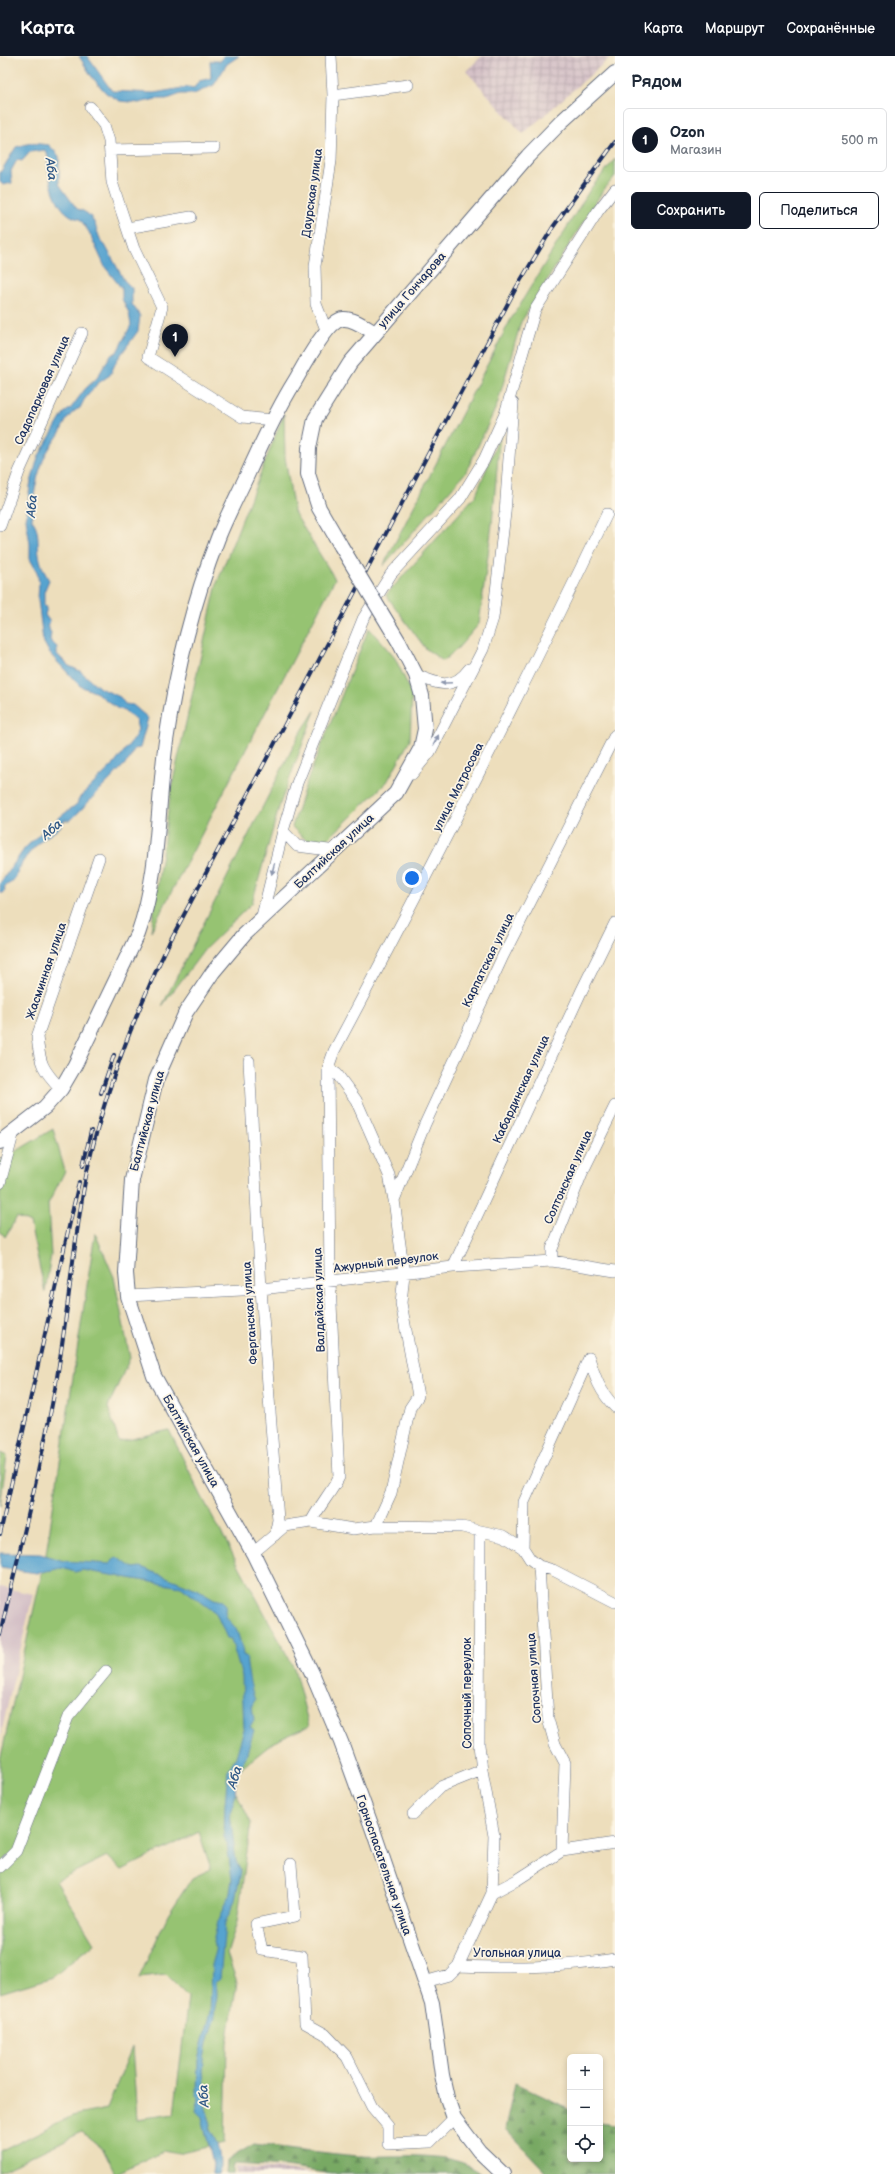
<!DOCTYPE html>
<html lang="ru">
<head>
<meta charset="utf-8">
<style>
  body { margin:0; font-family:"Balsamiq Sans",sans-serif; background:#f6f6f7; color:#1f2937 }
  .controls { position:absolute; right:12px; bottom:12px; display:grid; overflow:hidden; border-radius:6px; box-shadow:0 2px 6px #0003 }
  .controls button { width:36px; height:36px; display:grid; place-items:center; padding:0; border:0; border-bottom:1px solid #e0e1e3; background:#fff; color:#1f2937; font:20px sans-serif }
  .you { position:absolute; left:412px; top:822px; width:14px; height:14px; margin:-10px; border:3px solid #fff; border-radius:50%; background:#1a73e8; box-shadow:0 0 0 6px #1a73e833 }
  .badge { display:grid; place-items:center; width:26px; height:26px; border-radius:50%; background:#111827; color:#fff; font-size:13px; font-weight:700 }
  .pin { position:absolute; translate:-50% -33px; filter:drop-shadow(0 1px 2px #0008) }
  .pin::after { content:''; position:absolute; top:21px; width:14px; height:12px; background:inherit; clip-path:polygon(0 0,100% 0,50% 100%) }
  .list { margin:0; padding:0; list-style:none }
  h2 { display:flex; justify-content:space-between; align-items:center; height:52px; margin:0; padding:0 16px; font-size:17px }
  h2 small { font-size:13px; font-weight:400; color:#747a83 }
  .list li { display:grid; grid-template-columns:26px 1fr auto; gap:12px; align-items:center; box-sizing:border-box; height:64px; margin:0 8px 8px; padding:0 8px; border:1px solid #e0e1e3; border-radius:6px }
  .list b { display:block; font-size:15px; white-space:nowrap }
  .list p { margin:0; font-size:13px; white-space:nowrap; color:#747a83 }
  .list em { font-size:13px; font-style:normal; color:#747a83 }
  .actions { display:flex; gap:8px; padding:12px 16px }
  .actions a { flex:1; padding:9px 0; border:1px solid #111827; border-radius:6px; text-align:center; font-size:14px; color:#111827 }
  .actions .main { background:#111827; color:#fff }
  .icon { flex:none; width:22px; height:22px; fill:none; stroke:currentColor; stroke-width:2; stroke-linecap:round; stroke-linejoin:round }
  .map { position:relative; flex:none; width:615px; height:2118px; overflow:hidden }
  header { display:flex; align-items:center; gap:24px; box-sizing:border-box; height:56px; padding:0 20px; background:#111827; color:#fff }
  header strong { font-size:19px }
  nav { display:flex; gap:22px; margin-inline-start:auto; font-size:14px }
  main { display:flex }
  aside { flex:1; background:#fff }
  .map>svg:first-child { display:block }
  .industrial { fill:url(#industrial-grid) }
  .railway { fill:#d2bdc5 }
  .green { fill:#96c372; stroke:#587968 }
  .forest { fill:url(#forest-firs); stroke:#4a6c61 }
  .water { fill:#56a3cf; stroke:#386996 }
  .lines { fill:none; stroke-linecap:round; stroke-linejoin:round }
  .minor-casing { stroke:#646c7f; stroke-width:12 }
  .major-casing { stroke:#646c7f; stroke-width:16 }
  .minor { stroke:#fff; stroke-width:11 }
  .major { stroke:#fff; stroke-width:14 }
  .rail-casing { stroke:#1b2f5e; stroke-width:4 }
  .rail { stroke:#fcf5e5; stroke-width:2.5; stroke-dasharray:8; stroke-linecap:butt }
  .major-bridge-casing { stroke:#646c7f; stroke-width:16; stroke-linecap:butt }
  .major-bridge { stroke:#fff; stroke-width:14 }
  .oneway { fill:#8d97ae }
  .labels { text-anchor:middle; stroke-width:3.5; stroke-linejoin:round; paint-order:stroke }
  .street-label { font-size:12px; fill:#1b2f5e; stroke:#fcf5e5 }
  .water-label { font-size:13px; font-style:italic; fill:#305886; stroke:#fcf5e5 }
</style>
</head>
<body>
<header>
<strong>Карта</strong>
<nav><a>Карта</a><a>Маршрут</a><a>Сохранённые</a></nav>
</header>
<main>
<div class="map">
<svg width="615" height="2118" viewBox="0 0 615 2118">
  <defs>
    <pattern id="industrial-grid" width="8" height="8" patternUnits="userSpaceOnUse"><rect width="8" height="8" fill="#d2bdc5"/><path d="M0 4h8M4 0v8" fill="none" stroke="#aa9aa3"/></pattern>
    <pattern id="forest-firs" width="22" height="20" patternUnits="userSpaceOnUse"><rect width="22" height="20" fill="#78a964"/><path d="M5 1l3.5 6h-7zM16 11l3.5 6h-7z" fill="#628a56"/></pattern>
  </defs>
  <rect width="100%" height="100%" fill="#fcf5e5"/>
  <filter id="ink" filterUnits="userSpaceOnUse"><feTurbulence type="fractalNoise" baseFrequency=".025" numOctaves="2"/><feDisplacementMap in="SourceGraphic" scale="8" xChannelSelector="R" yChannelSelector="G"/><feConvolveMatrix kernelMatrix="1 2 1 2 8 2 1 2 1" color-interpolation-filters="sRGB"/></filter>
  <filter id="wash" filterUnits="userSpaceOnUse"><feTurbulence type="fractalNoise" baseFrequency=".012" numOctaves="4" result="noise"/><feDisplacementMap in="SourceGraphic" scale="16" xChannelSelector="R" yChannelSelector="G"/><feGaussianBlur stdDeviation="0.9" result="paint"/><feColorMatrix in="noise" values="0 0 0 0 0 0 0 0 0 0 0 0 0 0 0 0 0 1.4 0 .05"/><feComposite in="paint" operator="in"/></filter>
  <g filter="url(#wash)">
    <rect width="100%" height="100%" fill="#eddebc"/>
    <path class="industrial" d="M482 0H612L523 78 466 15Z
      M236 2111 285 2114 313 2118H236Z"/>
    <path class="railway" d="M0 1531 33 1538 0 1682Z"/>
    <path class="green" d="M615 103V120L602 136 521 266 497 349 466 416 383 510 511 263 591 132Z
      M284 358 285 401 294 456 335 523 151 875 171 734 217 527Z
      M500 379 492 468 479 568 458 592 443 605 426 593 386 539 476 439Z
      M369 572 395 602 412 638 410 684 387 726 327 784H306L292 771 305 730Z
      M315 655 280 748 252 847 205 893 162 950 298 681Z
      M53 1073 65 1115 48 1148 51 1199 45 1236 30 1167 17 1161 5 1181 0 1175V1105Z
      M95 1177 114 1221 130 1302 108 1351 119 1386 169 1374 201 1439 294 1612 309 1670 274 1686 229 1722 251 1767 237 1866 227 1898 237 1926 227 1988 225 2087 178 2098 163 2095 115 2118 103 2093 82 2076 26 2103 0 2117V2096L71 2060 107 2053 132 1991 137 2063 174 2058 188 1941 166 1919 139 1922 168 1859 192 1822 211 1813 199 1776 122 1814 107 1800 56 1825 94 1887 53 1921 0 1937V1705L46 1498Z
      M0 1397 7 1400 0 1450Z"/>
    <path class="forest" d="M515 2027 570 2053V2103H600V2067L615 2069V2118H548L505 2073Z
      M254 2088C288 2092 323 2097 358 2100 395 2102 452 2092 482 2118H332L285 2111 234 2108 233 2118H226L227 2104Z"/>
    <path class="water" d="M79 0H87L112 35 154 37 188 31 194 32 199 25 211 22 210 5H221L223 0H239L227 8 214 29 194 38H181L167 43H156L139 47 120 45 106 37 92 21Z
      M31 87 49 89 59 100V128L77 153C100 158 94 181 105 189L124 224 132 232V248L140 260 138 275 117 304 110 319 97 328 84 344 80 352C70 356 65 366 61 375 57 382 50 390 46 398 36 419 33 441 32 464 40 473 37 486 39 498 40 507 44 516 49 524L44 536V550L47 551 45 559 50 566 47 569 51 577 50 584 57 591V598L69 610 80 615 100 632 120 641 125 648 133 649 148 662 140 692 134 693 129 704 71 764H64C61 775 47 778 39 787 33 793 25 801 21 809 15 820 18 823 4 831L5 835 0 838V827L25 792 48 770 77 748 79 742 115 707 134 682 138 674 136 665 124 654 118 653 97 637 80 630 50 598 43 585 38 543 39 527 37 516 30 503V488L26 463 30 430 38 401 64 357 71 352 85 333 97 322 110 300 117 296 131 269 129 257 122 243V233L105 211 89 176 80 163C58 160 51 131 48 113 47 105 50 101 45 94L30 96 22 105 17 104 11 115 12 127 3 129 0 126V117L16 91Z
      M0 1497 40 1498 64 1505 110 1508 116 1501 134 1512 141 1511 199 1534 214 1543 223 1545 226 1550C222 1561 231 1565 236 1573 238 1577 243 1594 243 1599L247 1601C245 1607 252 1637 255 1644L252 1649 254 1665 250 1671 254 1674 245 1703 236 1720 235 1741 230 1758 236 1805 241 1816 235 1844 225 1867 220 1923 216 1925C216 1930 217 1933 217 1938 217 1947 213 1953 215 1962 205 1989 197 2020 210 2048L205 2049 211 2068 210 2074C218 2086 222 2104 219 2118H212L213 2108 202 2061 196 2055 199 2042 197 2036 198 2004 210 1956 212 1909 216 1895 213 1886 218 1866 230 1837 232 1823 227 1788 224 1781 225 1748 228 1714 236 1701 244 1673 242 1621 231 1583 227 1582 216 1557 181 1531 82 1514 75 1516 62 1512 37 1517 0 1512Z"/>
  </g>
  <g filter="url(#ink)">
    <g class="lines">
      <g class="minor-casing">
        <path id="minor" d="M333 39 408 29
          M90 51 104 69 109 85 112 126 119 148 134 193 162 251 148 301 242 361 273 364
          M110 94 214 92
          M127 172 191 161
          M327 276 316 248 315 210 331 105 333 39 331 0
          M0 470 19 416 82 277
          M416 619C437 628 453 635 469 613
          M412 718 430 696 483 593 493 562 505 457 513 347
          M283 775 297 790 336 795
          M261 864 283 775 297 727 363 563 391 518 460 443 484 404 505 358 535 254 598 155 615 133
          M249 1005 261 1233 278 1464 275 1479
          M328 1012 337 1018 356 1044 389 1119 394 1144 404 1218 401 1247 418 1340 410 1352 391 1437 376 1470
          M61 1033C42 1013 40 1008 37 981L99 802
          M0 1127 14 1075
          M394 1144 425 1068 503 900 615 679
          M552 1205V1193L582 1117 615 1050
          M453 1211 581 936 615 867
          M128 1240 261 1233 453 1211 552 1205 615 1215
          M589 1302C595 1321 600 1336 615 1351
          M311 1466C319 1450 331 1437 339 1421L330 1226 328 1012 334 995C429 817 520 639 607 458
          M253 1497 285 1470 311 1466 353 1473 376 1470 462 1471 504 1480 523 1492
          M539 1510 553 1514 615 1546
          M482 1714 494 1780 492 1837
          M413 1758 440 1731 482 1714 479 1689 480 1476
          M562 1795 615 1787
          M291 1808 295 1860 256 1868 262 1894 302 1900 305 1967 325 1978 347 2001 372 2051 388 2070V2088L430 2086 454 2062
          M0 1811 16 1795 68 1661 106 1615
          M458 1910 492 1837 517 1824 562 1795 565 1707 555 1688 548 1663 539 1510 530 1503 523 1492 524 1446 589 1302
          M424 1926 449 1919 458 1910C513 1912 560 1912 615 1903"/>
      </g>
      <g class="major-casing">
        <path id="major" d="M341 490 319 452 308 418 309 392 315 363 350 307 528 100 561 66 615 17
          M399 586 416 619 422 640 425 673 421 692 396 737 244 879 213 916 186 956 156 1024 132 1124 126 1217 128 1240 154 1320 253 1497 312 1617 341 1686 373 1774 432 1947 442 2019 447 2042 454 2062 479 2095 503 2118
          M0 1086 45 1051 61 1033 75 1009 138 878C160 817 157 749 166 685 176 616 193 546 218 482 227 459 239 437 249 415 263 384 277 354 295 325 303 311 328 264 343 263 354 262 366 272 375 277"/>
      </g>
      <use href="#minor" class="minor"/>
      <use href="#major" class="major"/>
      <g class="rail-casing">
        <path id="rail" d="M101 1037 114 999
          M83 1110 91 1075
          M0 1478 79 1126
          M0 1579C19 1495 41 1412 56 1327 68 1258 73 1189 86 1120 103 1038 133 962 169 887L516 232 553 171 615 86"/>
      </g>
      <use href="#rail" class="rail"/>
      <g class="major-bridge-casing">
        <path id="major-bridge" d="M341 490 399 586"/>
      </g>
      <use href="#major-bridge" class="major-bridge"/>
    </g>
    <defs><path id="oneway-solid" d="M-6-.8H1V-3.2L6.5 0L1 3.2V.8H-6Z"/></defs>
    <g class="oneway">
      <use href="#oneway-solid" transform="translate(446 627) rotate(177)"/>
      <use href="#oneway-solid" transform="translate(436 684) rotate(-63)"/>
      <use href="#oneway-solid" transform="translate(273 813) rotate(104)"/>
    </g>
  </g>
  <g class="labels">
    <g class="street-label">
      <text transform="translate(312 137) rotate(-82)" y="4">Даурская улица</text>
      <text transform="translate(412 234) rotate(-49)" y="4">улица Гончарова</text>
      <text transform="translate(42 334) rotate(-66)" y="4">Садопарковая улица</text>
      <text transform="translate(458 731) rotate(-63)" y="4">улица Матросова</text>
      <text transform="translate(334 795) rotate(-43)" y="4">Балтийская улица</text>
      <text transform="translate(488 904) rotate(-64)" y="4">Карпатская улица</text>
      <text transform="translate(46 915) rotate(-71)" y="4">Жасминная улица</text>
      <text transform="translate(521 1033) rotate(-65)" y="4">Кабардинская улица</text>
      <text transform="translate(147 1065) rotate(-75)" y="4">Балтийская улица</text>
      <text transform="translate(568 1121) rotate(-66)" y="4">Солтонская улица</text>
      <text transform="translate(386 1206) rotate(-7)" y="4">Ажурный переулок</text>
      <text transform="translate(319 1244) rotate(-92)" y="4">Валдайская улица</text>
      <text transform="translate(250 1257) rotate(-94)" y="4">Ферганская улица</text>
      <text transform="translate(191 1385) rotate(61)" y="4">Балтийская улица</text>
      <text transform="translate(534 1622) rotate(-94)" y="4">Сопочная улица</text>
      <text transform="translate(467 1637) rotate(-90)" y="4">Сопочный переулок</text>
      <text transform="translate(384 1809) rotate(71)" y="4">Горноспасательная улица</text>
      <text x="517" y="1901">Угольная улица</text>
    </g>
    <g class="water-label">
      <text transform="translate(52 113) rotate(82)" y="5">Аба</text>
      <text transform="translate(31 450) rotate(-85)" y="5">Аба</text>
      <text transform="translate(51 773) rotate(-41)" y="5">Аба</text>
      <text transform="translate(234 1721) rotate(-73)" y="5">Аба</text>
      <text transform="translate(203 2040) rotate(-94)" y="5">Аба</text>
    </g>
  </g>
</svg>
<div class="controls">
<button>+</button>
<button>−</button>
<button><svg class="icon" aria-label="locate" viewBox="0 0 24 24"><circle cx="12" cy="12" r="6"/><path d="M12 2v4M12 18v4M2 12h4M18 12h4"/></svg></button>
</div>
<div class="you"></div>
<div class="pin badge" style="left:175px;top:301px">1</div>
</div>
<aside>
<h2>Рядом<small></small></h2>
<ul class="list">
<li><span class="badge">1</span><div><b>Ozon</b><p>Магазин</p></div><em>500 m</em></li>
</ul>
<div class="actions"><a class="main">Сохранить</a><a>Поделиться</a></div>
</aside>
</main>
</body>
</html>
